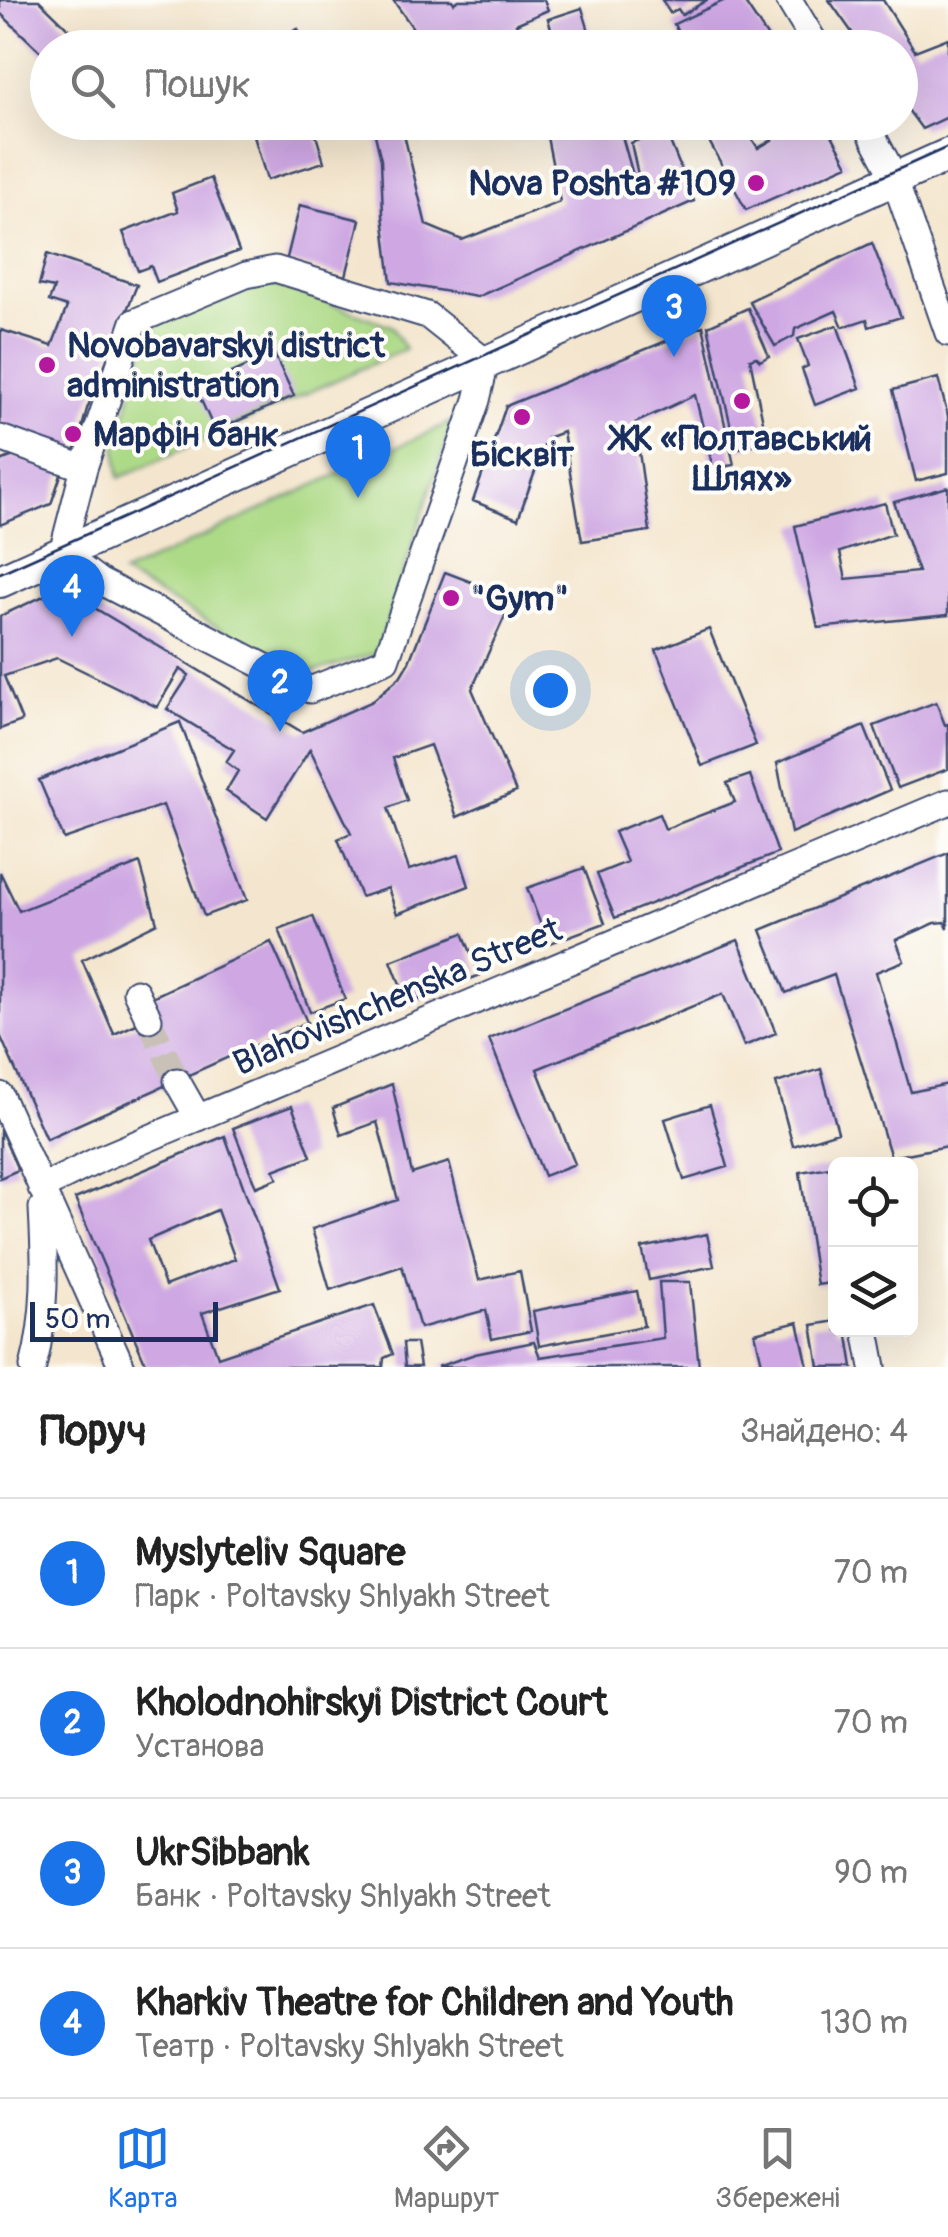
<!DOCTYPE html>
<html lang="uk">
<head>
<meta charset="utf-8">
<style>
  body { margin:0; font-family:Pangolin,sans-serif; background:#f6f6f6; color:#222 }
  .controls { position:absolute; right:30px; bottom:30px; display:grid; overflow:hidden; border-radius:15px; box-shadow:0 10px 40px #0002 }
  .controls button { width:90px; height:90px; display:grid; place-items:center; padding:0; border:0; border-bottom:2px solid #e0e0e0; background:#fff; color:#222; font:50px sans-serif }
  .scale { position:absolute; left:30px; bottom:25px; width:188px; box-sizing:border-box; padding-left:10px; border:5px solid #1b2f5e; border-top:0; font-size:28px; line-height:35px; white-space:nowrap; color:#1b2f5e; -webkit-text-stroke:8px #fdfcf7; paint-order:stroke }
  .you { position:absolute; left:550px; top:690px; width:35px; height:35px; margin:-25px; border:8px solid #fff; border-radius:50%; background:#1a73e8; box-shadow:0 0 0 15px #1a73e833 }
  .badge { display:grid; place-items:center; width:65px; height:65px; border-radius:50%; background:#1a73e8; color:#fff; font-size:32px; font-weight:700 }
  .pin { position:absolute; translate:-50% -82px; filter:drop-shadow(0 2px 5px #0008) }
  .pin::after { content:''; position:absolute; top:52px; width:35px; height:30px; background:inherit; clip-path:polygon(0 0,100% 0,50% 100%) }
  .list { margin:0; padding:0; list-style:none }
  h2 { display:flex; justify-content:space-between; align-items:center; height:130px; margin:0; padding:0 40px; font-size:42px }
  h2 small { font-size:32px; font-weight:400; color:#767676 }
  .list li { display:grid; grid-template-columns:65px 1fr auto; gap:30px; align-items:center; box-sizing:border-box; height:150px; padding:0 40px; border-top:2px solid #e0e0e0 }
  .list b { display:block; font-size:38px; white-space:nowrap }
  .list p { margin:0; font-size:32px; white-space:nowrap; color:#767676 }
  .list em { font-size:32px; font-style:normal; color:#767676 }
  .icon { flex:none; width:55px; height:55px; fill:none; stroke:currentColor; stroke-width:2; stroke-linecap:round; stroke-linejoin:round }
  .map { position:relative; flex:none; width:948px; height:1367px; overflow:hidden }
  .search { position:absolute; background:#fff; box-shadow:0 10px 40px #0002; left:30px; right:30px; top:30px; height:110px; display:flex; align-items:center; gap:25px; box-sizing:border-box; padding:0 35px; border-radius:55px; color:#767676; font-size:38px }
  .sheet { height:730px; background:#fff }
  nav { display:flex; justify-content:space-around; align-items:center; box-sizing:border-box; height:140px; border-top:2px solid #e0e0e0; background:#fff; font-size:28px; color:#767676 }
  nav a { display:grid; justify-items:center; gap:5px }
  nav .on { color:#1a73e8 }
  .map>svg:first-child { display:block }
  .green { fill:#adda87; stroke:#648472; stroke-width:2.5 }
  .building { fill:#cea7e3; fill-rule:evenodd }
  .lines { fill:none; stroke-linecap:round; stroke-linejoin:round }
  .minor-tunnel { stroke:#c9c1b8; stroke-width:25; stroke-dasharray:25 12; stroke-linecap:butt }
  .minor-casing { stroke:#3c4a6f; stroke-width:29 }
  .major-casing { stroke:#3c4a6f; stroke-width:36 }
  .minor { stroke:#fff; stroke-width:25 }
  .major { stroke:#fff; stroke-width:32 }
  .tram { stroke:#1b2f5e; stroke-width:2.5 }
  .poi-dot { fill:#b5179e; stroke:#fdfcf7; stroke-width:4 }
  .labels { text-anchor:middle; stroke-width:8; stroke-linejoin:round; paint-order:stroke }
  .poi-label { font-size:35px; font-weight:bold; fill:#1b2f5e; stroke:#fdfcf7; text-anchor:start }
  .street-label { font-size:35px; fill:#1b2f5e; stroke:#fdfcf7 }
</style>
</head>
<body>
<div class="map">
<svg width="948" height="1367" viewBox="0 0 948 1367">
  <rect width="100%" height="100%" fill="#fdfcf7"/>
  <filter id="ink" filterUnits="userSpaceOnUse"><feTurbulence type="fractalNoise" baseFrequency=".01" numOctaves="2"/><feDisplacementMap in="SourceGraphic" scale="20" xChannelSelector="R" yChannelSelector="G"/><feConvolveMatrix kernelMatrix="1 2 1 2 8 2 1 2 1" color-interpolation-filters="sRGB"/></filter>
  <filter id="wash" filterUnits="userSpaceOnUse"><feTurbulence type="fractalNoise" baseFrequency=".0048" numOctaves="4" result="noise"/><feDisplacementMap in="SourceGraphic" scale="40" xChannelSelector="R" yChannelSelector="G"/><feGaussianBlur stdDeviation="2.25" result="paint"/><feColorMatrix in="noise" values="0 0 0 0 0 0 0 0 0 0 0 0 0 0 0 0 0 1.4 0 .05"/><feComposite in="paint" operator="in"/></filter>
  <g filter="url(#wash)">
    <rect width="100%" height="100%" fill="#f4e6ce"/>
    <path class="green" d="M267 280 391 326 405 349 119 478 116 445 150 328Z
      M453 421 377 653 303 675 122 574Z"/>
    <g id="blocks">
      <path class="building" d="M0 0H39L80 40 73 48H48V59L0 13Z
        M393 0H452L454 3 459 0H544L548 10 516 24 523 39 507 48H466L462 32 440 48H427Z
        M662 0H707L682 15 678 9 670 13Z
        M725 0H743L775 48H685L674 24Z
        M829 0H883L915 51 948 38V117L922 129 900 99V48H863Z
        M582 8 594 48H557L548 19Z
        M298 29 307 48H257Z
        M297 122H312L324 162 267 180 254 136Z
        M372 122H401L426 225 462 240 560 202 544 122H618L633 175H638L631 143 665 129 694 201 477 297 391 282 383 215 381 160Z
        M715 122H741L758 148 772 140 763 122H825L848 165 746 210 702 128Z
        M211 178 239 251 157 282 151 266 138 271 123 232 178 211 172 193Z
        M300 205 360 220 346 276 286 262Z
        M872 243 901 317 869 327 867 319 843 327 836 311 795 329 794 336 775 346 749 301Z
        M47 254 137 285 87 409 75 453 0 428 1 330 52 346 67 307 49 301 54 288 39 285Z
        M748 308 769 356 760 361 756 357 750 359 767 441 736 449 708 326Z
        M837 325 860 388 815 405 802 369 808 366 798 339Z
        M703 326 734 465 713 468 695 395 635 423 650 531 582 541 563 432 547 438 518 519 473 501 506 406Z
        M274 354 294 396 215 431 196 389Z
        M938 378 948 416V473L916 481 893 390Z
        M14 456 62 472 51 504 0 525V461Z
        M948 487V615L818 628 795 526 885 503 893 534 840 552 846 579 918 572 894 502Z
        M445 572 513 598 472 689 516 792 457 817 430 745 393 758 407 800 388 808 409 870 459 855 469 886 397 914 388 888 361 897 338 839 351 833 310 749 267 818 226 791 238 771 226 762 234 750 167 709 189 675 180 669 157 707 57 658 4 676 22 721 0 729V616L61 588 302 732 371 702 400 677 409 662Z
        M709 629 756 745 702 766 656 650Z
        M936 702 945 725 948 724V769L898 788 874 726Z
        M180 722 247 900 204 916 163 805 64 839 39 780Z
        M864 726 890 790 791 833 777 763Z
        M750 775 778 853 615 918 597 874 627 862 614 832 659 814 665 829 735 802 727 783Z
        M948 853V929L945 922 935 923 896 940 904 961 876 972 911 1092 948 1084V1146L891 1157 834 975 786 993 761 930Z
        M140 863 157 923 82 960 114 1034 157 1015 150 998 271 942 307 1022 46 1139 0 1035V872L19 911Z
        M584 868 605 923 548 944 527 888Z
        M313 916 345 999 310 1012 279 929Z
        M463 933 480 975 408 1004 391 961Z
        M738 940 776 1033 744 1046 723 994 537 1069 575 1164 544 1176 489 1039Z
        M821 1069 838 1132 793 1146 776 1083Z
        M392 1084 412 1174 449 1162 479 1280 520 1271 531 1331 492 1339 486 1310 420 1328 402 1266 330 1290 312 1229 398 1200 377 1122 341 1135 333 1108Z
        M710 1105 728 1167 684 1180 665 1119Z
        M292 1106 311 1156 274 1170 278 1178 256 1187 233 1128Z
        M0 1129 18 1170 0 1178Z
        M225 1136 280 1288 202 1313 218 1357 374 1305 393 1354 384 1358 383 1367H147L75 1199ZM217 1210 235 1259 165 1286 148 1240Z
        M836 1166V1282L817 1285 800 1172Z
        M707 1234 714 1266 649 1280 642 1248Z
        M659 1282H690L699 1367H437L475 1354 534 1342 540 1357 663 1338Z
        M637 1291 644 1326 539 1346 533 1311Z
        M836 1321V1330H847L853 1367H819L812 1325Z
        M798 1322 808 1367H763L755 1333Z
        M403 1343H416L420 1367H405Z"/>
    </g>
  </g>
  <g filter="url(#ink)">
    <use href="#blocks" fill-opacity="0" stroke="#3c4a6f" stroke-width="2.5"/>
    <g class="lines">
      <path class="minor-tunnel" d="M149 1019 177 1081"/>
      <g class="minor-casing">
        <path id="minor" d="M789 0 818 48
          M865 122 892 172 948 333
          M275 269 427 315 486 362 477 400 386 660 310 690 99 581 62 553 84 468 134 322 246 275Z
          M0 438 84 468
          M136 992 149 1019
          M177 1081 198 1118
          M0 1095 122 1367
          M41 1188 102 1158 948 802
          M866 1330 873 1367
          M33 1367C47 1314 45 1262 42 1208"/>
      </g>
      <g class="major-casing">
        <path id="major" d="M0 581 948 155"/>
      </g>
      <use href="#minor" class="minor"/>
      <use href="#major" class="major"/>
      <path class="tram" d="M0 573 948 147"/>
    </g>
  </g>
  <g class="poi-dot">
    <circle cx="756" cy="183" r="10"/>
    <circle cx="47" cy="365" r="10"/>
    <circle cx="742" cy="401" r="10"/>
    <circle cx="522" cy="417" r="10"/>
    <circle cx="73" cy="434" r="10"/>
    <circle cx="451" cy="598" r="10"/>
  </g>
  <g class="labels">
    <g class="poi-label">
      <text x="736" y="195" text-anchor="end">Nova Poshta #109</text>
      <text x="67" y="357">Novobavarskyi district<tspan x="67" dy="40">administration</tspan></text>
      <text x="93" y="446">Марфін банк</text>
      <text x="742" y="450" text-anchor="middle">ЖК «Полтавський<tspan x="742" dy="40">Шлях»</tspan></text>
      <text x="522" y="466" text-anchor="middle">Бісквіт</text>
      <text x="471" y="610">"Gym"</text>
    </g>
    <g class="street-label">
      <text transform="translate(397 996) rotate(-23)" y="12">Blahovishchenska Street</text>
    </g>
  </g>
</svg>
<div class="controls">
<button><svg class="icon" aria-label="locate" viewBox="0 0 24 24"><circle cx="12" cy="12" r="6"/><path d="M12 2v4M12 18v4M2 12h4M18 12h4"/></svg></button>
<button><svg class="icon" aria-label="layers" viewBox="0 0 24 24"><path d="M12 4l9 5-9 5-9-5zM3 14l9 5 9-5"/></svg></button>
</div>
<div class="scale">50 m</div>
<div class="you"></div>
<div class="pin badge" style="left:358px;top:498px">1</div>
<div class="pin badge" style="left:280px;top:732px">2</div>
<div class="pin badge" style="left:674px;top:357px">3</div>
<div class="pin badge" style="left:72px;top:637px">4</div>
<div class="search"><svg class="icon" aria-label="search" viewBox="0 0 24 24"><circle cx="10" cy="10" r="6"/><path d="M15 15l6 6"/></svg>Пошук</div>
</div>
<section class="sheet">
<h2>Поруч<small>Знайдено: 4</small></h2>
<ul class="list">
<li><span class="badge">1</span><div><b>Myslyteliv Square</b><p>Парк · Poltavsky Shlyakh Street</p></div><em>70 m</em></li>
<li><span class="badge">2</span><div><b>Kholodnohirskyi District Court</b><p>Установа</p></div><em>70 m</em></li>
<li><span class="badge">3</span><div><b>UkrSibbank</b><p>Банк · Poltavsky Shlyakh Street</p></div><em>90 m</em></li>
<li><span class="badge">4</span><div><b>Kharkiv Theatre for Children and Youth</b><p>Театр · Poltavsky Shlyakh Street</p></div><em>130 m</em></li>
</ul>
</section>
<nav>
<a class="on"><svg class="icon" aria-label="map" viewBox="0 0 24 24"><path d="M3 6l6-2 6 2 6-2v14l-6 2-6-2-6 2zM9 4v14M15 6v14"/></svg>Карта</a>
<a><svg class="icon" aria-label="directions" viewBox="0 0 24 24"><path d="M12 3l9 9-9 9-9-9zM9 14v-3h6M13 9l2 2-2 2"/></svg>Маршрут</a>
<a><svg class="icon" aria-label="saved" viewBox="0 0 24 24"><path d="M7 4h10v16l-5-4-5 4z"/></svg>Збережені</a>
</nav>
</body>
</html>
